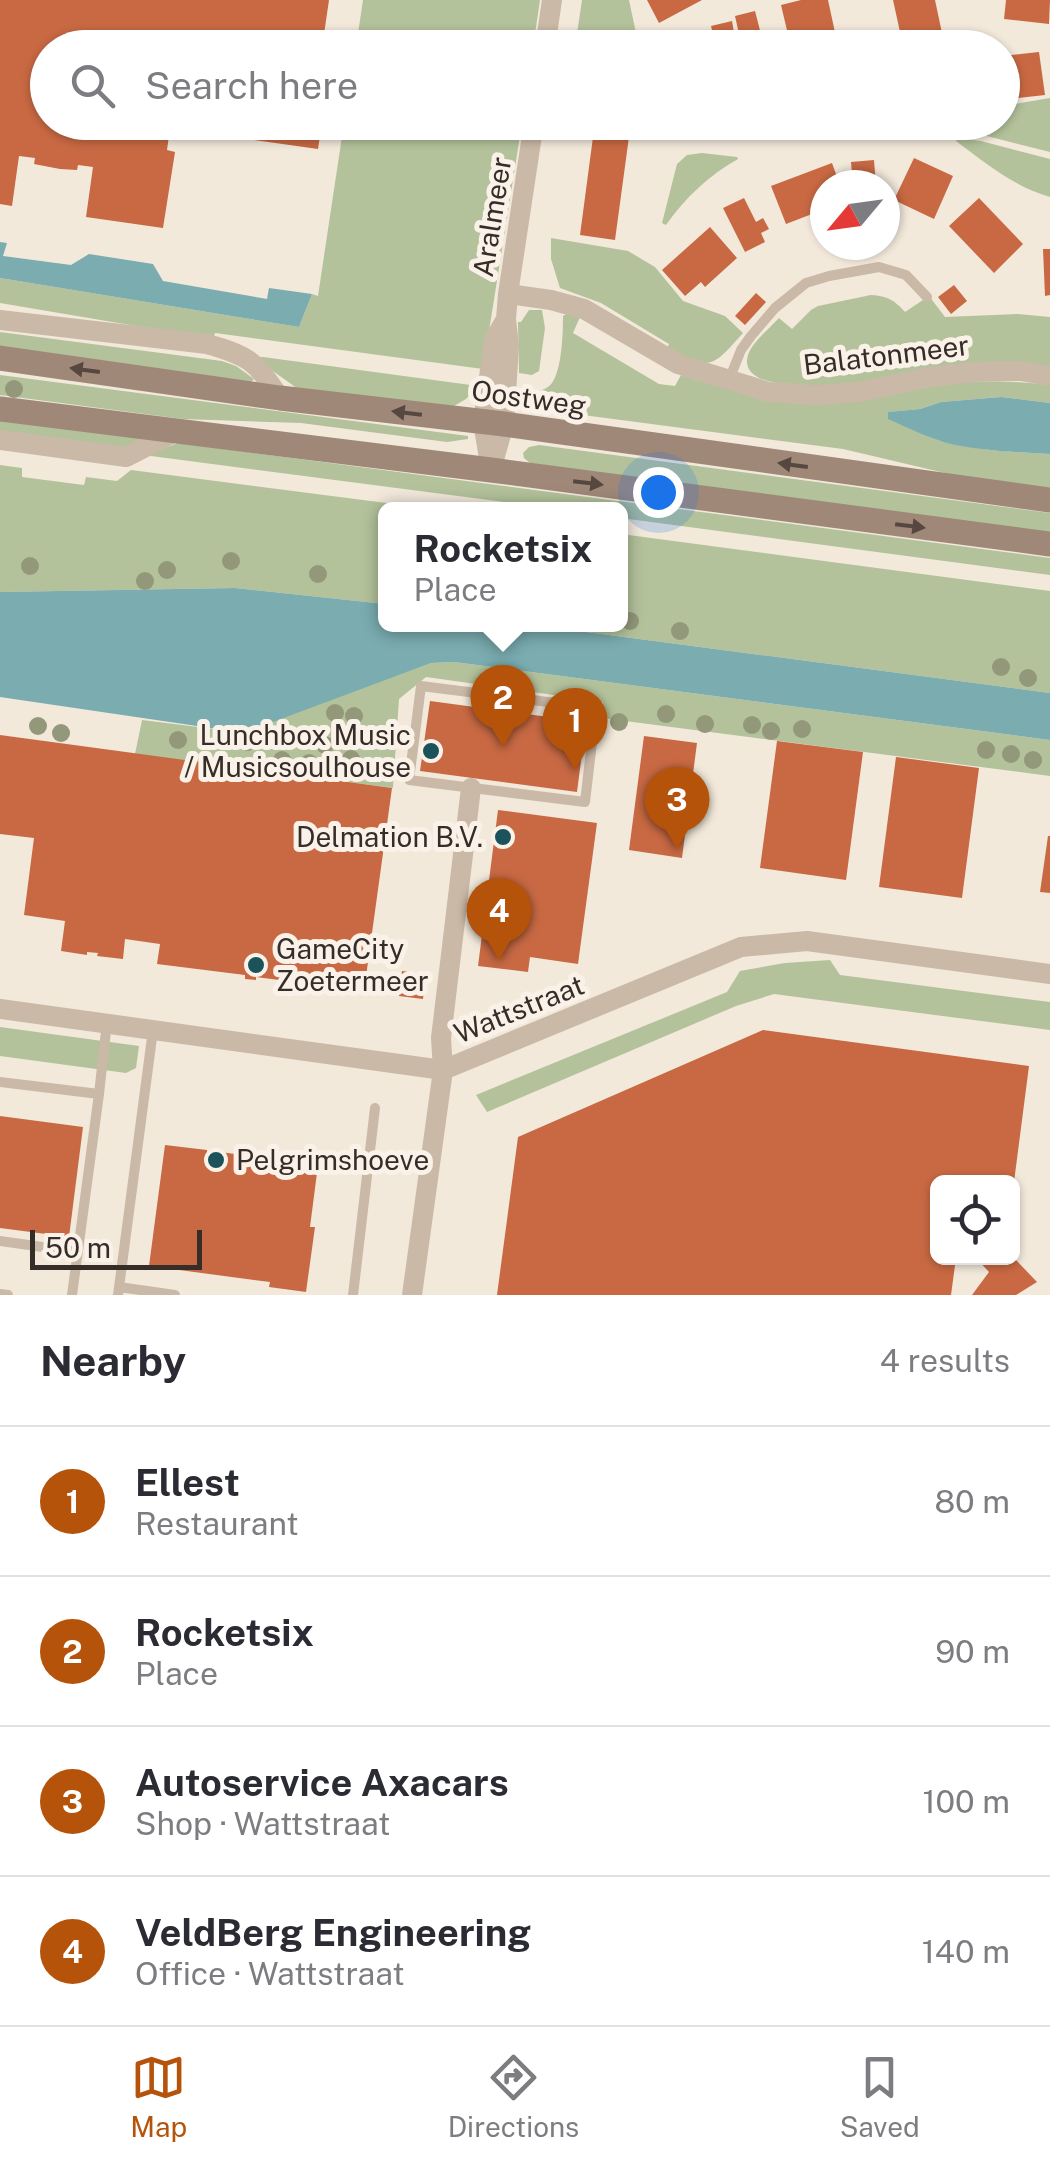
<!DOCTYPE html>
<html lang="en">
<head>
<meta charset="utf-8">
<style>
  body { margin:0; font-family:"Public Sans",sans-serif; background:#f7f7f7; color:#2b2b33 }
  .controls { position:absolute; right:30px; bottom:30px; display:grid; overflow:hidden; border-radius:15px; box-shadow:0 2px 8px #0004 }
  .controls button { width:90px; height:90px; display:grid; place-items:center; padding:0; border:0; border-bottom:2px solid #e1e1e2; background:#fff; color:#2b2b33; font:50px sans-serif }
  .compass { position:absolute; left:810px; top:170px; width:90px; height:90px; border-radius:50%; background:#fff; box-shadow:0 2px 8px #0004; rotate:241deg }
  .scale { position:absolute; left:30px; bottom:25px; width:172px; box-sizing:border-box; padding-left:10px; border:5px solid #372d28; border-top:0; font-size:28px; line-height:35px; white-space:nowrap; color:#372d28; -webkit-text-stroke:8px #faf2e8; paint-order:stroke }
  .you { position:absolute; left:658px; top:492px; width:35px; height:35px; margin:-25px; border:8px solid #fff; border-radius:50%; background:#1a73e8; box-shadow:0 0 0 15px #1a73e833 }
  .badge { display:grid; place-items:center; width:65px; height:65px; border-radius:50%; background:#b45309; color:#fff; font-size:32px; font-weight:700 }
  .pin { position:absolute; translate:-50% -82px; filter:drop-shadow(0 2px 5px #0008) }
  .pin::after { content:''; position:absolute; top:52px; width:35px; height:30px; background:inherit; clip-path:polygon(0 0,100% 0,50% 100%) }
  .popup { position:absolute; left:378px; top:502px; width:250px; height:130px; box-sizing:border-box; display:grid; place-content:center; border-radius:15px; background:#fff; filter:drop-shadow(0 2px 8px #0005); font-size:32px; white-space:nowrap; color:#7c7c81 }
  .popup b { font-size:38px; color:#2b2b33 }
  .popup::after { content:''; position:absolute; left:50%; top:100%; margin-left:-20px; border:20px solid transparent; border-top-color:#fff }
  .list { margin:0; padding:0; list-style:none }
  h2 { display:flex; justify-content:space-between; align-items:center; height:130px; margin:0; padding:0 40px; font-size:42px }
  h2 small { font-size:32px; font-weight:400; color:#7c7c81 }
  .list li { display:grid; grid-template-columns:65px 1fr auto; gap:30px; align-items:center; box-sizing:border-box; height:150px; padding:0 40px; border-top:2px solid #e1e1e2 }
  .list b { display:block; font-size:38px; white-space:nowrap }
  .list p { margin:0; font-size:32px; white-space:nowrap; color:#7c7c81 }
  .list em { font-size:32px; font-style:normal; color:#7c7c81 }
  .icon { flex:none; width:55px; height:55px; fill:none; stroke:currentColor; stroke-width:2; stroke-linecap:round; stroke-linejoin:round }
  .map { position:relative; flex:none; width:1050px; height:1295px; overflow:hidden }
  .search { position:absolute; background:#fff; box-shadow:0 2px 8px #0004; left:30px; right:30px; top:30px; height:110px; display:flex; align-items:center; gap:25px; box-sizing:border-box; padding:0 35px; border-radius:55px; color:#7c7c81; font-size:38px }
  .sheet { height:730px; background:#fff }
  nav { display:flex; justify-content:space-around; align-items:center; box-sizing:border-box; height:140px; border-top:2px solid #e1e1e2; background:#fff; font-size:28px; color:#7c7c81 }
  nav a { display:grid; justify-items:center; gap:5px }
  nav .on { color:#b45309 }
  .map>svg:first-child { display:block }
  .green { fill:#b3c29b }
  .water { fill:#7aacb0 }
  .building { fill:#c86943 }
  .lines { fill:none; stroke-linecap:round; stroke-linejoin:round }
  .lane { stroke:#cbb9a7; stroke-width:10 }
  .street { stroke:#cbb9a7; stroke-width:20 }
  .secondary { stroke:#9f8878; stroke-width:25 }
  .tree { fill:#93987a }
  .oneway { fill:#564840 }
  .poi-dot { fill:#1c535a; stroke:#faf2e8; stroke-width:4 }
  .labels { text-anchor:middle; stroke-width:10; stroke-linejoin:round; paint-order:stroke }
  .street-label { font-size:28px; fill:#372d28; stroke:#faf2e8 }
  .poi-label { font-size:28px; fill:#372d28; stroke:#faf2e8; text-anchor:end }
</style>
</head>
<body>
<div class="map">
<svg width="1050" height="1295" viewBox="0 0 1050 1295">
  <rect width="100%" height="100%" fill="#f2e9db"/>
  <path class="green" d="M363 0H540L533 47H356Z
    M582 0H629L639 47H575Z
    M1050 98V152L975 133V123L1002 122 1003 106Z
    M344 123H522L483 369 215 333 213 339 0 303V278L299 327 312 294 318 296Z
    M957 138 981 141 1050 159V197C1013 186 987 164 956 141Z
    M702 153 737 157 738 159C708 176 686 197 666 225L662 223 677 164 687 155Z
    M551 238 628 251 655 267 683 301 725 316 743 333C710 370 712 369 667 349L669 344 601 303 560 288 551 259Z
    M871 295C888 296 894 300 905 312L929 296 945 317 1018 314 1050 317V367L835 385C815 385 737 391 748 355 752 342 770 328 779 318L792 329 811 310 818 306Z
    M529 310H542L545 328 539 371 532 375 519 373 518 322H521Z
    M568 313 580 317 573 333 659 384 675 386 681 375C734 392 786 405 841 402 878 400 913 388 949 384 983 380 1016 381 1050 385V403L1001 397 941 402 920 409 889 412 888 418C907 427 926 437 947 442 980 451 1016 452 1050 454V488L962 477 843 449 560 412 546 406 530 394C538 391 547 390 552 383 562 369 563 333 563 316Z
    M0 332 222 361 236 366 254 379 251 382 0 349Z
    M259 357H263L478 386 466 399 454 406 298 389 259 361Z
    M0 375 468 436V439L447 442 301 423 183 419 0 395Z
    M0 420 139 438 140 439 127 447 109 450 0 435Z
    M178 443 1050 558V575L621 518 620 510 559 509 151 456V453Z
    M539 445 1050 513V534L530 463 524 458 523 453 529 447Z
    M0 465 22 468V477L84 485 86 477 117 481 131 470 433 509 386 510 385 604 235 588 0 592Z
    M621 534 1050 591V693L533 625 620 624Z
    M454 662 1050 740V776L602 718 603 702 426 677 399 699 393 788 135 754 142 720 231 731 248 729 431 663Z
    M830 960 840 975 1050 1002V1030L774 994 736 1006 487 1112 476 1095 727 992 740 971 785 963Z
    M0 1027 139 1046 136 1068 126 1073 0 1056Z"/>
  <path class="water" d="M0 242 7 243 3 256 71 265 89 254 153 264 163 281 267 299 269 288 312 294 299 327 0 278Z
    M1001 397 1050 403V454C1016 452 980 451 947 443 927 437 908 428 888 419V412L920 409 941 402Z
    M235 588 385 604 386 624 533 625 1050 693V740L454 662 431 663 270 723 231 731 0 697V592Z"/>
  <path class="building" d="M0 0H329L322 48H48V122H317L322 123 318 149 170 128 167 150 175 152 163 228 86 217 93 167 78 165 77 170 60 169 34 164 35 158 19 156 12 206 0 204Z
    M647 0H702L659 23Z
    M801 0H828L836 37 791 47 781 5Z
    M893 0H935L942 33 902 41Z
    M1006 0H1050L1049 24 1004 19Z
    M755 11 762 38 741 43 735 16Z
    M732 21 735 38 715 43 711 26Z
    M1039 52 1045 95 1002 100V56Z
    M595 122H631L615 240 580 235Z
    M914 158 953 176 934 219 894 200Z
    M874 160 876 185H853L851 162Z
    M832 163 840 185H825V209L786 224 771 186Z
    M744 198 756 222 763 218 769 229 761 233 765 242 745 252 723 208Z
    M979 198 1023 244 994 273 949 226Z
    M710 227 737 258 705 287 701 282 685 296 662 270Z
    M1043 249H1050V295L1045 296Z
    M954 285 967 301 951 314 938 297Z
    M756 293 766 302 745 325 735 316Z
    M430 701 586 722 577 792 420 771Z
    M0 735 392 788 364 991 256 977V980L245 979V975L157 964 160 944 125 939 123 959 97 956 98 953 87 952V955L61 951 65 921 24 915 34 838 0 834Z
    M644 736 697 743 682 858 629 850Z
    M777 741 863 752 846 880 760 868Z
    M896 757 979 768 962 898 879 887Z
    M498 810 597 823 578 964 530 957 528 972 478 966Z
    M1048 836H1050V893L1040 892Z
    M402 971 426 974 423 999 399 996Z
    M763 1030 1029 1066 1014 1182H938V1258H956L951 1295H497L518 1137Z
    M0 1116 83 1127 69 1237 0 1228Z
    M165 1145 207 1150V1154L220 1156V1152L318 1165 310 1227H315L306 1292 269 1287 270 1282 149 1266Z
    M976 1258H1014L1037 1282 1016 1295H972L989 1272Z"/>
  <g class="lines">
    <path class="lane" d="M729 380 741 350 751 336 775 308 806 283 829 276 879 267 906 275 927 297
      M421 686 596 708 585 802 409 780Z
      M0 1082 99 1094 107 1022
      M0 1241 78 1252
      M119 1287 175 1295
      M0 1294 8 1295
      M72 1295 99 1094
      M118 1295 153 1030
      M353 1295 375 1108"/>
    <path class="street" d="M545 48 552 0
      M508 294 551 300 584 309 678 364 769 392 816 395 859 392 930 377 974 372 1020 371 1050 376
      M0 320 207 344C250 356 255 361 280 398
      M0 440 126 457 175 432
      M490 464 483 422 494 340 506 319
      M491 470 504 424 509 346 506 319 508 294 534 122
      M0 1009 443 1070 741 947 807 941 1050 974
      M412 1295 443 1070 441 1038 471 788"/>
    <path class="secondary" d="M0 358 280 398 504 424 1050 500
      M0 409 491 470 1050 544"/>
  </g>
  <g class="tree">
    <circle cx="14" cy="389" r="9"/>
    <circle cx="231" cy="561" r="9"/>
    <circle cx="30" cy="566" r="9"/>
    <circle cx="167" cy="570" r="9"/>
    <circle cx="318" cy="574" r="9"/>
    <circle cx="145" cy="581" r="9"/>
    <circle cx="630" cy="621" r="9"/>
    <circle cx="680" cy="631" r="9"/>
    <circle cx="1001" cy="667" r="9"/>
    <circle cx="1028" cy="678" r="9"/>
    <circle cx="335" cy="713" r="9"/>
    <circle cx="666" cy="714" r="9"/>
    <circle cx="354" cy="716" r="9"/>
    <circle cx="619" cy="722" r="9"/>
    <circle cx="705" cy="724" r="9"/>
    <circle cx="752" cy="725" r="9"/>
    <circle cx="38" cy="726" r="9"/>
    <circle cx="802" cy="729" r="9"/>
    <circle cx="771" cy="731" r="9"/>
    <circle cx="61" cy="733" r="9"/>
    <circle cx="340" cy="735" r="9"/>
    <circle cx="178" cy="740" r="9"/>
    <circle cx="248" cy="742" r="9"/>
    <circle cx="325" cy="745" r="9"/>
    <circle cx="986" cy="750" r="9"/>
    <circle cx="1011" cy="754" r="9"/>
    <circle cx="351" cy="759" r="9"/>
    <circle cx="282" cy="760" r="9"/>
    <circle cx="1033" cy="760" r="9"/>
    <circle cx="309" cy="763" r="9"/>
    <circle cx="376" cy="767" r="9"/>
  </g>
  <defs><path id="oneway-solid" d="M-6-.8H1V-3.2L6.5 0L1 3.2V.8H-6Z" transform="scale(2.5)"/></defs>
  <g class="oneway">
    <use href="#oneway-solid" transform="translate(85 370) rotate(-172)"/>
    <use href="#oneway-solid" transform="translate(407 413) rotate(-173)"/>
    <use href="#oneway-solid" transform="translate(793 465) rotate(-172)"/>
    <use href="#oneway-solid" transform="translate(588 483) rotate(7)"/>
    <use href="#oneway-solid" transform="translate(910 526) rotate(7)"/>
  </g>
  <g class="poi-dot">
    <circle cx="431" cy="751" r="10"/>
    <circle cx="503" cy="837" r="10"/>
    <circle cx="256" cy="965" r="10"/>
    <circle cx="216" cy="1160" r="10"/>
  </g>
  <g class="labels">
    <g class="street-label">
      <text transform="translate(492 217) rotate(-81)" y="10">Aralmeer</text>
      <text transform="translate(886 355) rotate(-7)" y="10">Balatonmeer</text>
      <text transform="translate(529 398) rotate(8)" y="10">Oostweg</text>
      <text transform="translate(519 1009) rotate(-22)" y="10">Wattstraat</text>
    </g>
    <g class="poi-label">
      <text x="411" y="745">Lunchbox Music<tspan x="411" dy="32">/ Musicsoulhouse</tspan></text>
      <text x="483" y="847">Delmation B.V.</text>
      <text x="276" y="959" text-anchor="start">GameCity<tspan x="276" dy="32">Zoetermeer</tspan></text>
      <text x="236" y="1170" text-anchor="start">Pelgrimshoeve</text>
    </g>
  </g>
</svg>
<div class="controls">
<button><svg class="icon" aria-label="locate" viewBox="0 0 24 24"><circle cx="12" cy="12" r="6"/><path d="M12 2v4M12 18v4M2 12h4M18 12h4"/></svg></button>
</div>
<svg class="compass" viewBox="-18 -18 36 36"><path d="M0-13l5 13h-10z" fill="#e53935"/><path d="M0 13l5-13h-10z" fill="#7c7c81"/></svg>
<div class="scale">50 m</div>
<div class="you"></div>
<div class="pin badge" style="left:575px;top:770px">1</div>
<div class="pin badge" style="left:503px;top:747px">2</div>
<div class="popup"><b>Rocketsix</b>Place</div>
<div class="pin badge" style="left:677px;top:849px">3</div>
<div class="pin badge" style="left:499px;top:960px">4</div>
<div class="search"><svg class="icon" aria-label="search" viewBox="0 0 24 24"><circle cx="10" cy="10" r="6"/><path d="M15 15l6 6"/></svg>Search here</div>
</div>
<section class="sheet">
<h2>Nearby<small>4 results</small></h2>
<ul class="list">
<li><span class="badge">1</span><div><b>Ellest</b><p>Restaurant</p></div><em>80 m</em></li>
<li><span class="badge">2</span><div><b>Rocketsix</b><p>Place</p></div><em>90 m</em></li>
<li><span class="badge">3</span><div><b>Autoservice Axacars</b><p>Shop · Wattstraat</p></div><em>100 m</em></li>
<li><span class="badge">4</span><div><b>VeldBerg Engineering</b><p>Office · Wattstraat</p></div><em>140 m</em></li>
</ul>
</section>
<nav>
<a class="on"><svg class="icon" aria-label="map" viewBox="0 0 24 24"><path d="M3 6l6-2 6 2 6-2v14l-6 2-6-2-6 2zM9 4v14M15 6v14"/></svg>Map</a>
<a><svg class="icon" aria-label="directions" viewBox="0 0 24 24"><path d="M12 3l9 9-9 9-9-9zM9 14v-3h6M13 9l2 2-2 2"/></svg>Directions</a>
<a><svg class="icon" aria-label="saved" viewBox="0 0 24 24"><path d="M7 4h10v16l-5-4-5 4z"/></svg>Saved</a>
</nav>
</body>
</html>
